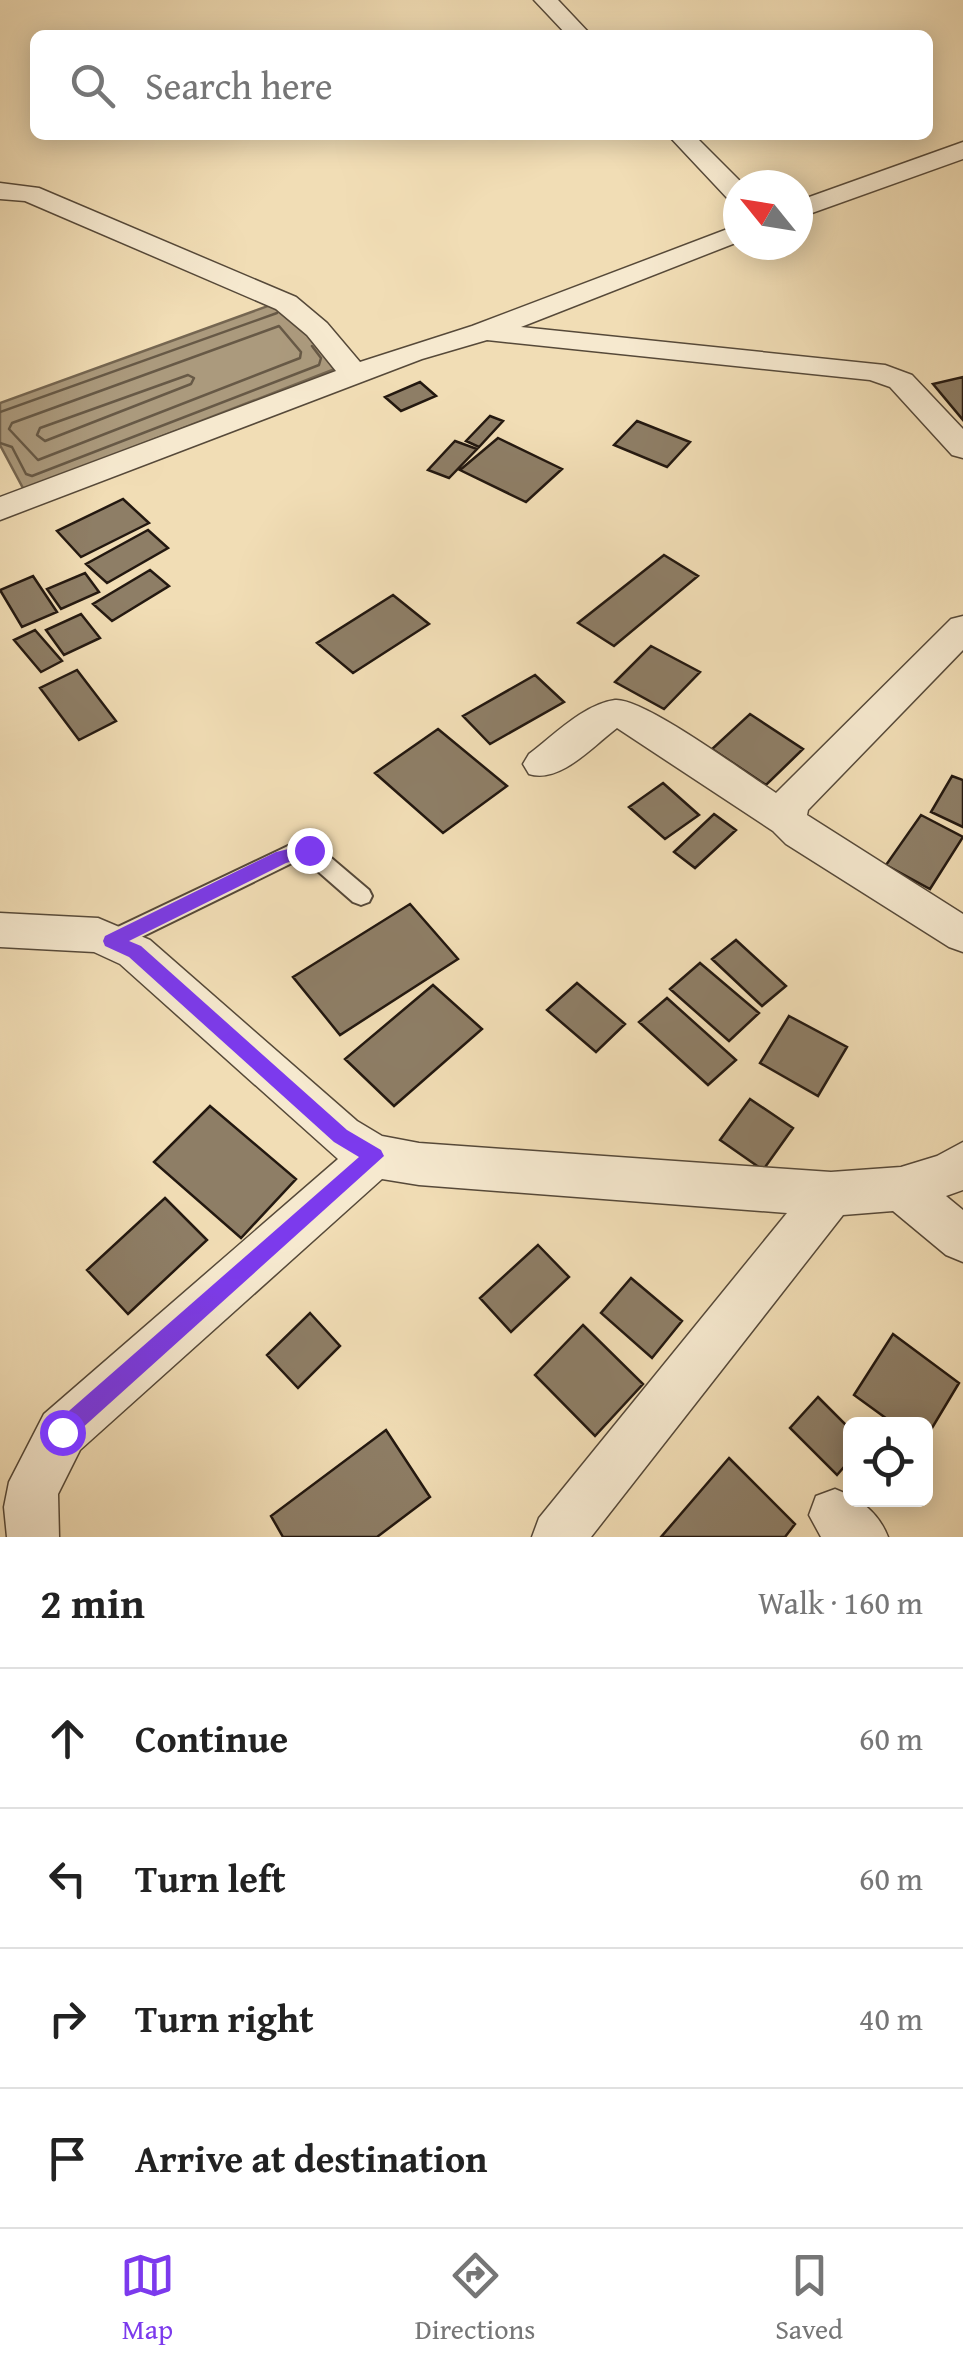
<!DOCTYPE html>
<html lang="en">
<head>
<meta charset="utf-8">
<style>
  body { margin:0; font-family:"Gentium Book Plus",serif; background:#f6f6f6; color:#222 }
  .controls { position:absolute; right:30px; bottom:30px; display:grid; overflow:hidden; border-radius:15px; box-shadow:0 5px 25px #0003 }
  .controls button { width:90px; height:90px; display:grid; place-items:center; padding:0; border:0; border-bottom:2px solid #e0e0e0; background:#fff; color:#222; font:50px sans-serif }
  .compass { position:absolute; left:723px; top:170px; width:90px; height:90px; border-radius:50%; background:#fff; box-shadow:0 5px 25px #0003; rotate:300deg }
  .stop { position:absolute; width:30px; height:30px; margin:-22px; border:8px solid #7c3aed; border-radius:50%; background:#fff }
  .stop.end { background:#7c3aed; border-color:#fff; box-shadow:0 2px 10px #0008 }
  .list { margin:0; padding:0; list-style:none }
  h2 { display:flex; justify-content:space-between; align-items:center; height:130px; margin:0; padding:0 40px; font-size:42px }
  h2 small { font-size:32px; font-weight:400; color:#767676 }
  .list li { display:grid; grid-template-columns:65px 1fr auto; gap:30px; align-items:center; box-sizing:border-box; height:140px; padding:0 40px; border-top:2px solid #e0e0e0 }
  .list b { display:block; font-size:38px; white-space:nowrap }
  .list em { font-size:32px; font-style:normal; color:#767676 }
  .icon { flex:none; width:55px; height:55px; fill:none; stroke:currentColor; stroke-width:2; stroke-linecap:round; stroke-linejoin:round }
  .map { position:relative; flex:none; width:963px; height:1537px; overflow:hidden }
  .search { position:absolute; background:#fff; box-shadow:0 5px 25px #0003; left:30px; right:30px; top:30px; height:110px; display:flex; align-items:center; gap:25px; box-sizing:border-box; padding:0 35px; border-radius:15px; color:#767676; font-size:38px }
  .sheet { height:690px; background:#fff }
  nav { display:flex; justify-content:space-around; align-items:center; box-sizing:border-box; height:140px; border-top:2px solid #e0e0e0; background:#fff; font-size:28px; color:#767676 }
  nav a { display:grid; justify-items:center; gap:5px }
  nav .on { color:#7c3aed }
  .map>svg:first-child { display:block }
  .water { fill:#ab9a7d; stroke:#756651; stroke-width:2.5 }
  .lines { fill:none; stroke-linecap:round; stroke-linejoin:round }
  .shore { stroke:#675946; stroke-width:2.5 }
  .building { fill:#8e7e66; stroke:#231810; stroke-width:2.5 }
  .lane-casing { stroke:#564939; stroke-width:4 }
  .street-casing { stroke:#564939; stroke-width:3 }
  .lane { fill:#f6e9cf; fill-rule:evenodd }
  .street { fill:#f6e9cf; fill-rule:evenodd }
  .route { fill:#7c3aed }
</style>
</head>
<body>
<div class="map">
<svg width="963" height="1537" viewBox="0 0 963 1537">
  <rect width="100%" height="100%" fill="#f1ddb5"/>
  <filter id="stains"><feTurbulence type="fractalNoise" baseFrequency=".002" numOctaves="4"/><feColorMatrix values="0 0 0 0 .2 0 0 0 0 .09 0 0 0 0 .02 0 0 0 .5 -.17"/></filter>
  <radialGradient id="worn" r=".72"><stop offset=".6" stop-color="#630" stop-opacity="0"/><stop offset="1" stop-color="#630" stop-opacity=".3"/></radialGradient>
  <path class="water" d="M290 298 340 367 24 490 0 445V403Z"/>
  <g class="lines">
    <path class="shore" d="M279 326 301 352 300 358 38 460 9 429 12 423Z
      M188 375 194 378 191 384 45 441 37 435 40 428Z
      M0 412 277 313
      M0 443 12 447 26 474 32 476 319 365 321 358 312 346"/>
  </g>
  <path class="building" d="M963 377V420L933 384Z
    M420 382 436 396 401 411 385 397Z
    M490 416 503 421 479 447 466 441Z
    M637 421 690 442 667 467 614 445Z
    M498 438 562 469 526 502 460 470Z
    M455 441 477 449 449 478 428 470Z
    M123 499 149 523 81 557 57 531Z
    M148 530 168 548 107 583 86 564Z
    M664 555 698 576 614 646 578 623Z
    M150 570 169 586 112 621 93 604Z
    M85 573 99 592 61 609 47 589Z
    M33 576 57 612 22 627 0 590Z
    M393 595 429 624 353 673 317 643Z
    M81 614 100 638 64 655 46 630Z
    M35 630 62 661 41 672 14 640Z
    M651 646 700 672 664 709 615 682Z
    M77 670 116 721 79 740 40 688Z
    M535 675 564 702 490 744 463 716Z
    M750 714 803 749 766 785 712 749Z
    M438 729 507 786 443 833 375 773Z
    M952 776 963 780V827L931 812Z
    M663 783 699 815 665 839 629 807Z
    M714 814 736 830 695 868 674 852Z
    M921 815 963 837 930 889 886 865Z
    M410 904 458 959 340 1035 293 977Z
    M736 940 786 986 762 1006 712 959Z
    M700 963 759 1013 729 1041 670 989Z
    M577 983 625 1024 596 1052 547 1010Z
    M433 985 482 1029 394 1106 345 1059Z
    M667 998 736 1060 708 1085 639 1022Z
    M789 1016 847 1047 818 1096 760 1063Z
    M750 1099 793 1128 763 1170 720 1140Z
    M210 1106 296 1179 241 1238 154 1162Z
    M165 1198 207 1240 128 1314 87 1270Z
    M538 1245 569 1277 511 1332 480 1298Z
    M631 1278 682 1321 652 1358 601 1313Z
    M310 1313 340 1346 298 1388 267 1355Z
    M583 1325 643 1384 595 1436 535 1375Z
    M893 1334 959 1383 926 1438V1424H894L854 1395Z
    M818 1397 850 1429V1460L837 1475 790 1428Z
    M386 1430 430 1497 377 1537H283L271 1516Z
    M729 1458 795 1524 785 1537H661Z"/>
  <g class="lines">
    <g class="lane-casing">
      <path id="lane" d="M309 843 316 845 369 890 372 896 369 902 361 905 353 902 305 860H298L119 948 111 950 103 948 100 941 103 934 288 846Z"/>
    </g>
    <g class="street-casing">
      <path id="street" d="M534 0H558L591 35H567Z
        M668 135H694L744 185H738V202L729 200Z
        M963 142V159L798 218V201Z
        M0 183 39 188 296 297 327 323 360 362 472 326 738 225V242L521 327 885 365 912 375 963 429V458L952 455 890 387 870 380 487 340 422 359 0 520V497L336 371 307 335 276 309 25 201 0 199Z
        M963 616V650L808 810 807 815 963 914V952L949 947 786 844 773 831 617 728C593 746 560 784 529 774L523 764 529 754C553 736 584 704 615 700 643 697 748 775 776 793L951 619Z
        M0 913 98 918 150 940 357 1121 382 1136 419 1143 831 1172 901 1167 937 1156 963 1142V1190L946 1196 963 1210V1262L946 1255 893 1211 843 1215 591 1537H532L539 1518 787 1213 419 1185 382 1179 80 1450 58 1494 59 1537H7L4 1507 9 1482 44 1414 338 1159 120 964 94 952 0 947Z
        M835 1489C858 1498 878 1511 888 1537H821L809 1515 816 1496Z"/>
    </g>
    <use href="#lane" class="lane"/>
    <use href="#street" class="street"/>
  </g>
  <path class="route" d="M309 844 315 846V855L286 863 129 941 141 946 347 1130 381 1150 384 1156 69 1440 62 1443 54 1440 51 1432 54 1424 359 1157 334 1142 129 957 105 946 103 941 105 936 276 852Z"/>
  <rect width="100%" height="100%" filter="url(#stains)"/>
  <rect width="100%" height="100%" fill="url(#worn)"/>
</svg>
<div class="controls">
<button><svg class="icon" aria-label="locate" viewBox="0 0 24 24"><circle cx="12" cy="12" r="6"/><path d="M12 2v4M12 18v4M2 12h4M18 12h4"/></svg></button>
</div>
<svg class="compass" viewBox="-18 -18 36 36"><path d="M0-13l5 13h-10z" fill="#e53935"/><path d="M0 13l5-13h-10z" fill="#767676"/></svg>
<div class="stop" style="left:62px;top:1432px"></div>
<div class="stop end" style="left:309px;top:850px"></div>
<div class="search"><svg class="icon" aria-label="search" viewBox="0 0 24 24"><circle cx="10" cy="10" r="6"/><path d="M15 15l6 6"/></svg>Search here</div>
</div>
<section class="sheet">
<h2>2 min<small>Walk · 160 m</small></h2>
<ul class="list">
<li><svg class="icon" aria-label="ahead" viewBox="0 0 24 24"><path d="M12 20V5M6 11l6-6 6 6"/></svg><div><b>Continue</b></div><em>60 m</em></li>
<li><svg class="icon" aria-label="left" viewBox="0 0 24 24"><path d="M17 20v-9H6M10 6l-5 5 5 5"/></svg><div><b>Turn left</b></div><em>60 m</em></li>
<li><svg class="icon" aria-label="right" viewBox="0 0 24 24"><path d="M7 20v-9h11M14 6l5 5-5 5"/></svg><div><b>Turn right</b></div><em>40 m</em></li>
<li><svg class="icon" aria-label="arrive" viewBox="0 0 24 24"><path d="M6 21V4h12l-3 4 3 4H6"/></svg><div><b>Arrive at destination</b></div></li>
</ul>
</section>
<nav>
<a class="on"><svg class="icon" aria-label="map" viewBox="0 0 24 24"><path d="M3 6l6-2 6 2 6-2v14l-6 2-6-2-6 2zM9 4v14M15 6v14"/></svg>Map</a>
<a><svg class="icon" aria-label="directions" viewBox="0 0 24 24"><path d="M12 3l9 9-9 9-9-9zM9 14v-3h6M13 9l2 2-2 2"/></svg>Directions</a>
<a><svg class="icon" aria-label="saved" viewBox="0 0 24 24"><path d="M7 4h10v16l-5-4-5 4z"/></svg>Saved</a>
</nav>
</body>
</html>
